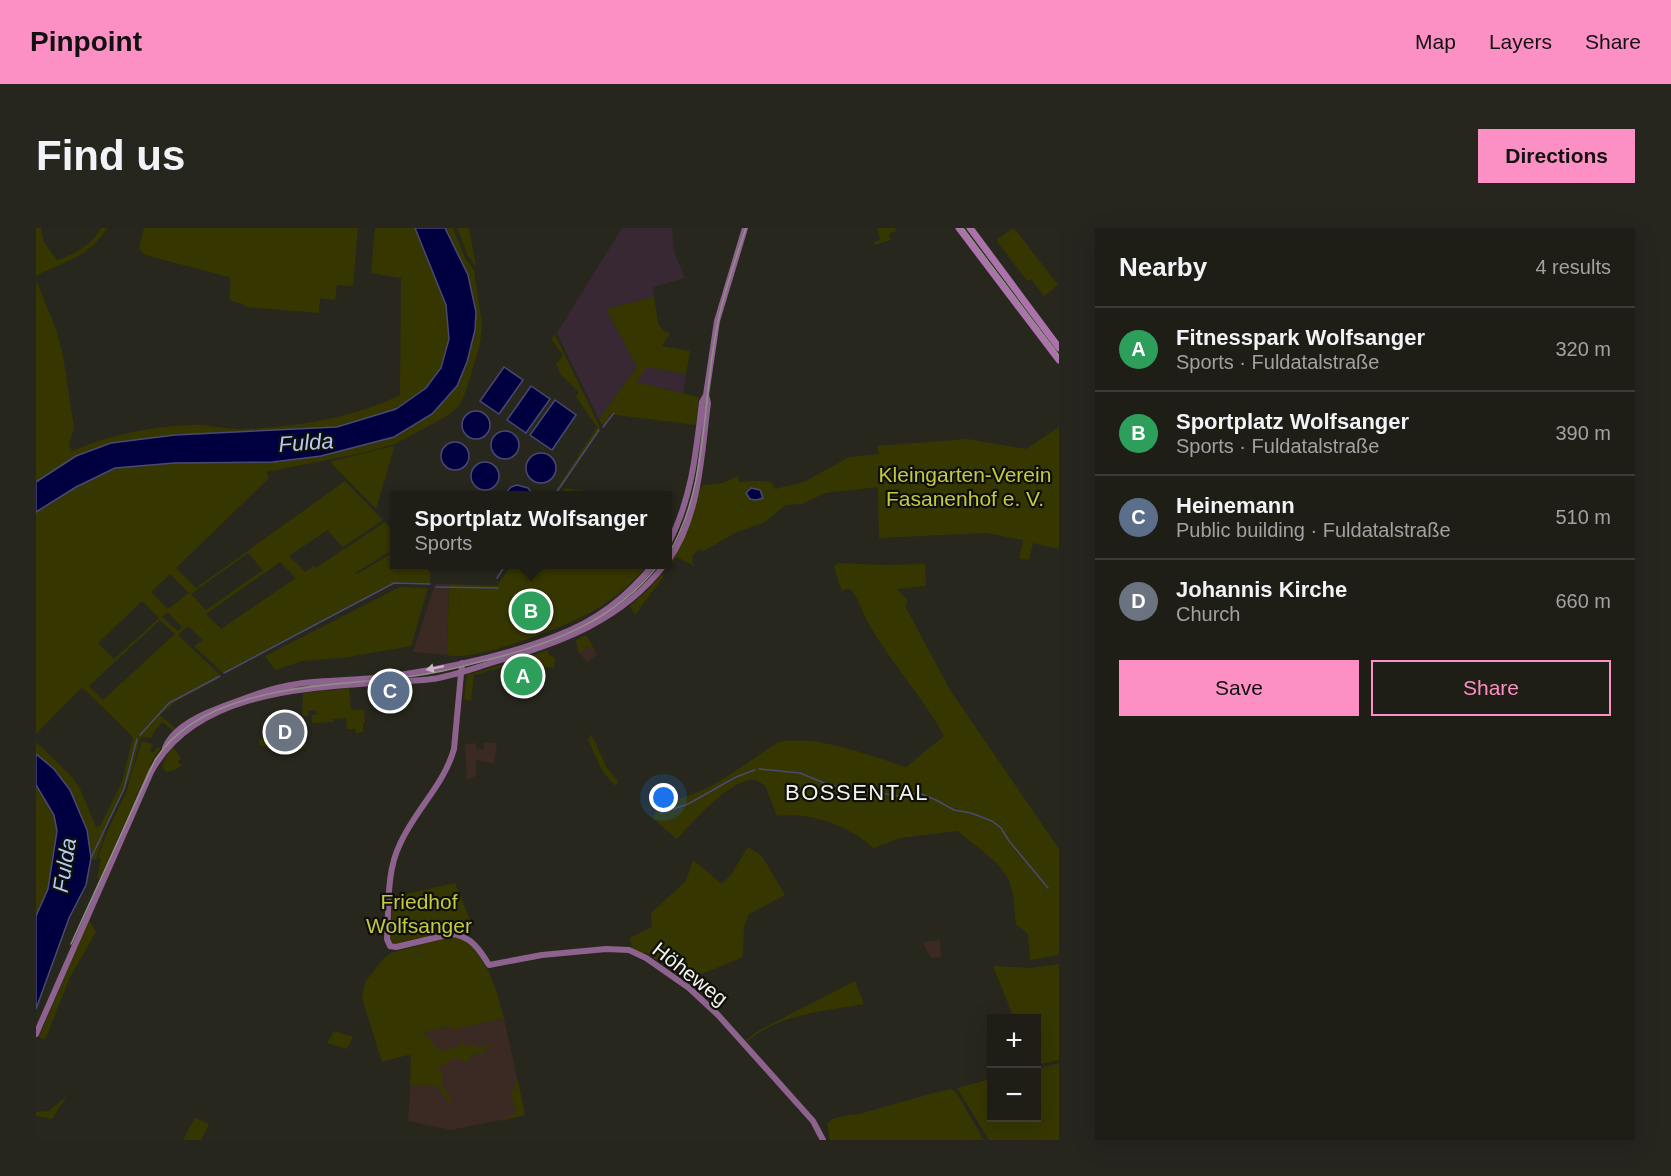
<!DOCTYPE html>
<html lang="en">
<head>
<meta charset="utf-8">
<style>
  body { margin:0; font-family:Helvetica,sans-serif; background:#26261f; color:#f1f3f6 }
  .controls { position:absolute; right:18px; bottom:18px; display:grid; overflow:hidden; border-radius:0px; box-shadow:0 6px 24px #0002 }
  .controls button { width:54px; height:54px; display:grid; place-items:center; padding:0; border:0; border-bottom:2px solid #3c3b35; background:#1e1d16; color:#f1f3f6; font:30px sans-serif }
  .you { position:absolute; left:628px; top:570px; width:21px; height:21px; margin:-15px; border:4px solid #fff; border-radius:50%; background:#1a73e8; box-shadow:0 0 0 9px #1a73e833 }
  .badge { display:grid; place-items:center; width:39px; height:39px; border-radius:50%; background:#fc8fc3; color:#fff; font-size:20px; font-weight:700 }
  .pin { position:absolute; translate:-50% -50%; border:3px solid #fff; box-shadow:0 2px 6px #0006 }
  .popup { position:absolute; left:354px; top:263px; width:282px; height:78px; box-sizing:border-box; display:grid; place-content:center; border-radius:0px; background:#1e1d16; filter:drop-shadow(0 2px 4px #0005); font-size:20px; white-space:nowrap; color:#a1a2a1 }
  .popup b { font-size:22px; color:#f1f3f6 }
  .popup::after { content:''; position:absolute; left:50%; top:100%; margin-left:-12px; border:12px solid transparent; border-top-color:#1e1d16 }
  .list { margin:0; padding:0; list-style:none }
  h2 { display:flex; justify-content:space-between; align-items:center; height:78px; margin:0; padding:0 24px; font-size:26px }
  h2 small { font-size:20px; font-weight:400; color:#a1a2a1 }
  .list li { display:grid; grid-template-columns:39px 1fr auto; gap:18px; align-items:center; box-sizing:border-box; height:84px; padding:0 24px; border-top:2px solid #3c3b35 }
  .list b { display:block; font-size:22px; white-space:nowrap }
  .list p { margin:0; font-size:20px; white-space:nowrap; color:#a1a2a1 }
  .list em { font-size:20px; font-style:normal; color:#a1a2a1 }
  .actions { display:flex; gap:12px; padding:18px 24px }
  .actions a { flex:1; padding:14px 0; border:2px solid #fc8fc3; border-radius:0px; text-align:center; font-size:21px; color:#fc8fc3 }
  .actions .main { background:#fc8fc3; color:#111 }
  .map { position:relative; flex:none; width:1023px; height:912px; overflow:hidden; border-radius:0px }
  header { display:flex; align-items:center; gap:36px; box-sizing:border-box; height:84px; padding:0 30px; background:#fc8fc3; color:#111 }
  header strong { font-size:28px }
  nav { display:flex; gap:33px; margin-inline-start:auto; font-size:21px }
  .intro { display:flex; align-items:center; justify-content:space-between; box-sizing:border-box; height:144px; padding:0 36px }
  h1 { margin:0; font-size:42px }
  .button { padding:15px 27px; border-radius:0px; background:#fc8fc3; color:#111; font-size:21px; font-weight:700 }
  main { display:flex; gap:36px; padding:0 36px }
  aside { flex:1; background:#1e1d16; border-radius:0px; box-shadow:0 6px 24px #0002 }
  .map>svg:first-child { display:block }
  .industrial { fill:#382833 }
  .education { fill:#3b2923 }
  .green { fill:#363700; fill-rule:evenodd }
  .water { fill:#000041; stroke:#494974; stroke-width:1.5 }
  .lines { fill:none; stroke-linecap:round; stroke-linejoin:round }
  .stream { stroke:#494974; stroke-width:1.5 }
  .secondary { stroke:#8e628e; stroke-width:6 }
  .primary { stroke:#ab72ab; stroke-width:7 }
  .tram { stroke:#908f87; stroke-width:1.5 }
  .oneway { fill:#cbb8c6 }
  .labels { text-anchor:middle; stroke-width:4.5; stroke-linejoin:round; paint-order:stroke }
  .park-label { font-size:21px; fill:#c5c942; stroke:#10100b }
  .street-label { font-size:21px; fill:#f3f2ec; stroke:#10100b }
  .water-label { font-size:22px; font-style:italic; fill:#b3caf2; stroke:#10100b }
  .neighbourhood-label { font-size:22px; letter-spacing:1.5px; fill:#f3f2ec; stroke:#10100b }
</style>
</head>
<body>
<header>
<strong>Pinpoint</strong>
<nav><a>Map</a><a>Layers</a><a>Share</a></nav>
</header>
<div class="intro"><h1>Find us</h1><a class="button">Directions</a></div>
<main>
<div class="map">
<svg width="1023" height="912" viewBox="0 0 1023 912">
  <rect width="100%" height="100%" fill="#28271d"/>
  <path class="industrial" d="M586 0H636L638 24 649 50 617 59 618 69 570 81 601 139 563 191 521 105Z
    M611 139 650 146 647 166 636 163 633 161 599 155Z"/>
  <path class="education" d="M399 356H413L411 427 377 424Z
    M550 407 561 426 551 435 541 421 540 412Z
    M440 515V520L448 521V515H461L458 536 440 532V548L431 552 429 516Z
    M904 712 905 729 895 730 886 714Z
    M468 790 489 887 415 902 372 893 376 832 387 805 414 798 415 802Z"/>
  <path class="green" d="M0 0H5L8 14 21 32C40 26 55 17 65 0H71C53 30 28 33 0 48Z
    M108 0H322L317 58 301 57 299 72 284 70 283 85 209 79 207 76 196 73 193 70 195 53 193 49 109 27 103 20Z
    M339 0H379L410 77 413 111 405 140 390 160 360 181 301 199 139 207 40 228 0 254V52L21 104 27 128 38 200 33 217 36 223C75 207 114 198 157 197 175 196 194 203 212 201 265 198 316 190 364 167L365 50 335 45Z
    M409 0H417L429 30 438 42 446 97 444 116 430 163 423 178 411 188 359 216 326 225 230 244 233 250 140 340 160 360 309 253 347 292 307 319 291 302 253 328 269 344 278 338 280 340 349 294 358 304V321L319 345 321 346 358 324V336L390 337 394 345V355L359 354 187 445 158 418 167 412 152 398 142 407 182 445V451L140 473 124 487 139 500 137 502 126 494 117 505 116 510 106 509 104 511 95 547 70 601 60 632 55 630C50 586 35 554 0 526V514L36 549 45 563 60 599 64 598 86 554 97 509 46 459 0 506V284L40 259 79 240 138 235 237 234 358 209 396 186 421 158 439 102 440 84 432 47ZM212 325 227 342 170 382 155 366ZM244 334 260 350 185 401 170 386ZM134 346 153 365 132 381 115 364ZM106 373 123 390 78 431 62 415ZM132 384 146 399 142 403 126 389ZM124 392 139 406 67 472 53 458Z
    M421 0H433L440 39 432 28Z
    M841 0H859L861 2 853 6 855 12 838 17V14L844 12Z
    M978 0 1022 57 1008 68 995 51 991 53 960 12Z
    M618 69 622 95 628 104 634 105 626 118 654 123 650 146 611 139 600 154 663 169 660 197 580 187 577 184 567 198 563 191 601 139 570 81Z
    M519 107 563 197 564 202 520 267 516 268 561 199 540 169 543 164 525 147 520 136 527 127 515 111Z
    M1023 199V321L997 315 993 332 983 330 987 312 950 305 843 310 842 259 789 265 766 276 750 277 729 294 699 305 666 324 664 321C657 326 654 329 658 338L641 329 634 337 652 301 664 261 667 257 687 255 702 248 703 254 723 253 735 254 739 261 768 254 813 229 843 226 841 218 931 211 990 221Z
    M357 218 358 220 340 281 295 235 297 233Z
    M529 260 575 267H523Z
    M801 335 848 337 889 336 890 358 861 361 872 373 869 378 914 462 1023 621V727L994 732 992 706 980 696C978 681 979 663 971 649 963 633 936 615 921 603L864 610 838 620C811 597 776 584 741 588L729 557C728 557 721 552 720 552 695 549 657 594 641 611L616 590 626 574C672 569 705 537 743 514 784 507 831 527 870 539L908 508C887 469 855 435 833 396 825 384 824 370 813 360L806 363 798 340Z
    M476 336H612V337C597 354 579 370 559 382 533 397 439 435 411 427L413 356 461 358Z
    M625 347H627V349L599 387 594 378 612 362Z
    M364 359 392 360 375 418 313 429 266 433 239 442 229 428Z
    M550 407 559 423 551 418 543 426 540 412Z
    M512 422V426L519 430 518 440 474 435Z
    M469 436 467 439 438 447 435 473 428 471 431 447Z
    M372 456 376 467 369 471V474L357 477 356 470 359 467 358 457Z
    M313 460 315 482H328L329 494 327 495V504L320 505 319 501H311L310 490 297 491V494L276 495V487H280L279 482 272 483V488H266L267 465Z
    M251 485H262L269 501 270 518 251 527 223 516V512L232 506 234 510 241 507 246 510 259 503Z
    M555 506 571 540 582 553 579 558 567 544 552 512Z
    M106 513 117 516 114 523 117 525 122 519 120 516 124 521 117 531 64 650H61L65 631 62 630 72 602 91 562Z
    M138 520 145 531 142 533 145 538 136 543 130 544 126 538 133 524Z
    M0 557 18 587 21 603 12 661 0 688Z
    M712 619 726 628 749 667 713 686 708 699 707 727 705 730 651 752 609 724 607 726 596 721 594 710 616 699 615 685 650 653 657 632 686 656 694 648Z
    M419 655 435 694 429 703 418 702 362 715 355 714 354 709 357 669Z
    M53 692 60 704 34 749 9 812 3 809Z
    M424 709C451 727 460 760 468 790L415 802 413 798 387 805 388 808 390 807 404 823 424 818 423 815 427 814 429 819 440 816 441 820 456 816V819L447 821 448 825 433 828 434 835 420 830 403 839H398C408 846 407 841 405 855L417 874 412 873 401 858H374L375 826 346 834 326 770 329 754 348 730 355 725 409 710Z
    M1023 736V832L1001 837 1000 790H978L957 738 995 740Z
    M819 753 828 776C789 783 742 786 711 814L710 812 722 803Z
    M298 803 317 809 311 821 291 815Z
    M1023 835V912H953L921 860 955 851 956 890H1000L1001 841Z
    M482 853 489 887 461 894 475 889 480 883 474 863 479 862V854Z
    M914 861 920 864 948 912H794L791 895C799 887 816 888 827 885 856 877 885 868 914 861Z
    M31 868 16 891 0 888V884L13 883Z
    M159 890 173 896 165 912H147Z"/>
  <path class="water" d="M379 0H409L432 47 440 84 439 102 431 134 421 158 396 186 358 209 285 228 237 234 138 235 79 240 40 259 0 284V254L40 228 75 215 139 207 301 199 360 181 390 160 405 140 413 111 410 77Z
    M468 139 487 152 463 186 444 173Z
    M495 158 514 171 490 205 471 192Z
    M519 172 540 187 516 222 494 207Z
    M426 197a14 14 0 1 1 28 0a14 14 0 1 1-28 0Z
    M455 217a14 14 0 1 1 28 0a14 14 0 1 1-28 0Z
    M405 228a14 14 0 1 1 28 0a14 14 0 1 1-28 0Z
    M490 240a15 15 0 1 1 30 0a15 15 0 1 1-30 0Z
    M435 248a14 14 0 1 1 28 0a14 14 0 1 1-28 0Z
    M481 257 492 260 497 267H468L475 259Z
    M715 260 724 262 727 270 720 272 714 271 710 265Z
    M0 526 18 541 34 562 51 602 55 630 50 657 33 690 0 781V688L12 661 21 603 18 587 0 557Z"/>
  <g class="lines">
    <path class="stream" d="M567 199 578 185
      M518 268 563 202
      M461 350 470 336
      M400 359 462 360
      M188 445 358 355 394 356
      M104 507 133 475 184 448
      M723 541 764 545 793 557 863 568 883 565 900 572 918 582 935 585 956 593 965 600 973 613
      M625 585 652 576 700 549 719 542
      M974 614 1012 660
      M55 630 88 561 101 511"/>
    <path class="secondary" d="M632 316C656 271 660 224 666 174L670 167
      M632 333C664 288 665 228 672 175L670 167 681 93 709 0
      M426 435 418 521C408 557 379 582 364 616 350 644 353 681 351 711L354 718 360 719 415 706C434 707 444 722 453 737L506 727 570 721 593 722 610 730 653 760 682 787 777 893 787 912
      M129 520C137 499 164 487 183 480 209 470 234 460 261 456 297 451 334 453 370 446 421 438 472 427 520 408 561 393 591 369 618 336
      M0 806 115 544C159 463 269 460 351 454 366 453 381 453 396 451 417 448 438 440 458 434 523 415 586 393 629 336"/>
    <path class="primary" d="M923 0 1023 132
      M934 0 1023 120"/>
    <path class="tram" d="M927 0 1023 128
      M632 327C671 262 666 183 679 110 685 72 698 36 710 0
      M35 716 119 532C168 456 292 459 371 449 396 446 422 440 447 433 513 417 580 393 623 336"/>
  </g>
  <defs><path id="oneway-solid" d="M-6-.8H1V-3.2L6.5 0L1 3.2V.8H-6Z" transform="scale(1.5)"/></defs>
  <use class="oneway" href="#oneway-solid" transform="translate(399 440) rotate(168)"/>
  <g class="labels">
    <g class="park-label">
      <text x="929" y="254">Kleingarten-Verein<tspan x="929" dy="24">Fasanenhof e. V.</tspan></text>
      <text x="383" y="681">Friedhof<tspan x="383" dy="24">Wolfsanger</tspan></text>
    </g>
    <g class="street-label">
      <text transform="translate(654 746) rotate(38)" y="7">Höheweg</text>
    </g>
    <g class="water-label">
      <text transform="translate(270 214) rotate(-4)" y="8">Fulda</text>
      <text transform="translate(28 637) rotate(-81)" y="8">Fulda</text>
    </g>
    <g class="neighbourhood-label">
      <text x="821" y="572">BOSSENTAL</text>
    </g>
  </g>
</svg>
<div class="controls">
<button>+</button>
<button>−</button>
</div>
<div class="you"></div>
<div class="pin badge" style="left:487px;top:448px;background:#2e9e5b">A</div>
<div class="pin badge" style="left:495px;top:383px;background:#2e9e5b">B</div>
<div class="popup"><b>Sportplatz Wolfsanger</b>Sports</div>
<div class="pin badge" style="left:354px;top:463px;background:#5c6f8a">C</div>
<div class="pin badge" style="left:249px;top:504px;background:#6b7280">D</div>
</div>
<aside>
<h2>Nearby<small>4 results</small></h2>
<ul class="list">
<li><span class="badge" style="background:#2e9e5b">A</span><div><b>Fitnesspark Wolfsanger</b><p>Sports · Fuldatalstraße</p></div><em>320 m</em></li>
<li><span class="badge" style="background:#2e9e5b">B</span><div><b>Sportplatz Wolfsanger</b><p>Sports · Fuldatalstraße</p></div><em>390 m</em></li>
<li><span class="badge" style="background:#5c6f8a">C</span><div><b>Heinemann</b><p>Public building · Fuldatalstraße</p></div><em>510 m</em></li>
<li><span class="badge" style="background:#6b7280">D</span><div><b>Johannis Kirche</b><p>Church</p></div><em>660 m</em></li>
</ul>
<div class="actions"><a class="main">Save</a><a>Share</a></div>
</aside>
</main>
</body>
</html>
